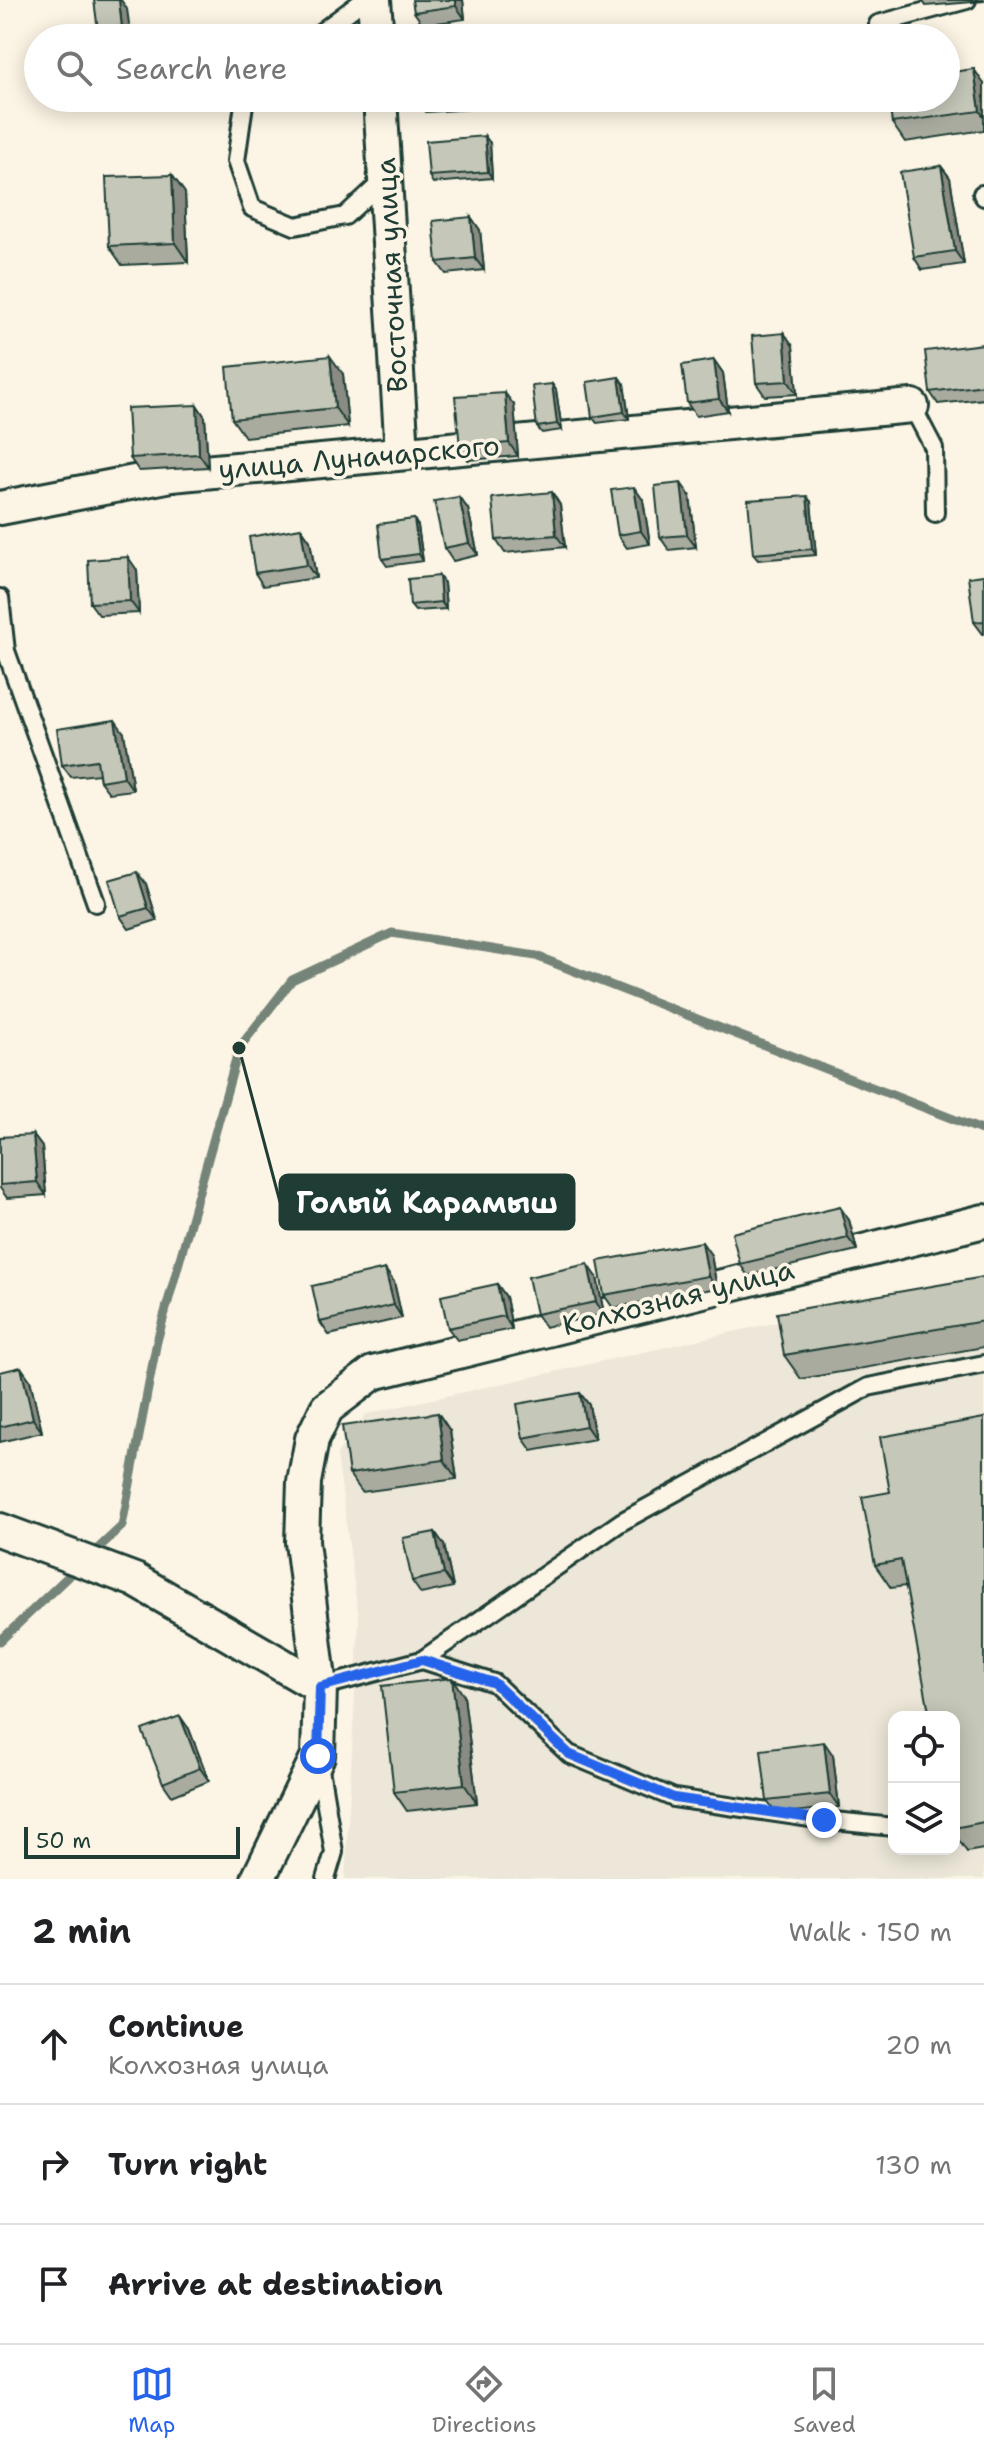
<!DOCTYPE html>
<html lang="en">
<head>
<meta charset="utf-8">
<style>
  body { margin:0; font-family:"Shantell Sans",sans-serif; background:#f6f6f6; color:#202124 }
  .controls { position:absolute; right:24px; bottom:24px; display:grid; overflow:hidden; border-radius:16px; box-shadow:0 4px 20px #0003 }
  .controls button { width:72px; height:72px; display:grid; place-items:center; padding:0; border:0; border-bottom:2px solid #e0e0e0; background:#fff; color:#202124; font:40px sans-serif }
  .scale { position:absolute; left:24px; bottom:20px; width:216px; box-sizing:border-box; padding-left:8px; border:4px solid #1f3d34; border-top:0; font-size:22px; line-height:28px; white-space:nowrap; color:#1f3d34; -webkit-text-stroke:6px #fcf5e5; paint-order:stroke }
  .stop { position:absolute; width:24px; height:24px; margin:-18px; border:6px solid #2563eb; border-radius:50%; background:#fff }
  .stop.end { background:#2563eb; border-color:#fff; box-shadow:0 2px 8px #0008 }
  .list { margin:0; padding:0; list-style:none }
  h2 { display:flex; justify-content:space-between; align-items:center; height:104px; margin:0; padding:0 32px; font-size:34px }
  h2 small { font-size:26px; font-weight:400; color:#757577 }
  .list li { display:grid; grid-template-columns:52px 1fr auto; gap:24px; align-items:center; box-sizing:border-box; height:120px; padding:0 32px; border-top:2px solid #e0e0e0 }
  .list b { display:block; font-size:30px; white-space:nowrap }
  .list p { margin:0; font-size:26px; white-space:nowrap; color:#757577 }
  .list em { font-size:26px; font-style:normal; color:#757577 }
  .icon { flex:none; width:44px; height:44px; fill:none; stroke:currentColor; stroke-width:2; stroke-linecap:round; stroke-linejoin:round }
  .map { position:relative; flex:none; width:984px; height:1879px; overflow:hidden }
  .search { position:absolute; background:#fff; box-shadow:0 4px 20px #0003; left:24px; right:24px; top:24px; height:88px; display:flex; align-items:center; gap:20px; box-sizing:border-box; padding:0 28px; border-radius:44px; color:#757577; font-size:30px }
  .sheet { height:464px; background:#fff }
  nav { display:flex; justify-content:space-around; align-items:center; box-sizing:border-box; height:112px; border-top:2px solid #e0e0e0; background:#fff; font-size:22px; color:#757577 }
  nav a { display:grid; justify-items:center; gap:4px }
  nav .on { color:#2563eb }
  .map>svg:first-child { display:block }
  .built { fill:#ece7d8; fill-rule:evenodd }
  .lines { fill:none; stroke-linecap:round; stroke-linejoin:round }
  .stream { stroke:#758479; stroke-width:9 }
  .lane-casing { stroke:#1f3d34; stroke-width:22 }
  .street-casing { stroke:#1f3d34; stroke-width:38 }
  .lane { stroke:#fcf5e5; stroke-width:16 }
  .street { stroke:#fcf5e5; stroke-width:32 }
  .wall { fill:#a9ab9f; stroke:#1f3d34; stroke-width:2 }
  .shaded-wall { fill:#8a8b82; stroke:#1f3d34; stroke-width:2 }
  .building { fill:#c5c7b9; stroke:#1f3d34; stroke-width:2 }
  .route { stroke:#2563eb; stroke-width:10 }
  .labels { text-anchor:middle; stroke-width:7; stroke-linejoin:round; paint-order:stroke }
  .street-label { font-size:28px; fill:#1f3d34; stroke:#fcf5e5 }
  .leader { fill:none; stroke:#1f3d34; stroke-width:3 }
  .callout-dot { fill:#1f3d34; stroke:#fcf5e5; stroke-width:3 }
  .callout { fill:#1f3d34; stroke:#1f3d34; stroke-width:3 }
  .callout-label { font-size:30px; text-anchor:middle; font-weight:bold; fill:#fff }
</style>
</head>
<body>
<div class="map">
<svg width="984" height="1879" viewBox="0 0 984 1879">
  <rect width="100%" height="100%" fill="#fcf5e5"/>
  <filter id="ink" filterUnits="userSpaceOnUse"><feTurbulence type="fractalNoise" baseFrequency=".0125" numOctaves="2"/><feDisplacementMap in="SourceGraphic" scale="16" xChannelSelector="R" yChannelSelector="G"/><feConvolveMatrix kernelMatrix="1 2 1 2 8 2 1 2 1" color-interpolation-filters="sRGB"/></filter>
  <g filter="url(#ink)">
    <path class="built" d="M984 1276V1879H345L359 1620 337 1454 366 1414ZM894 1717H954V1849H894Z"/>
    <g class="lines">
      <path class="stream" d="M90 1556 122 1526 157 1341 239 1048 292 980 392 933 536 956 984 1131
        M0 1641 79 1566"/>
      <g class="lane-casing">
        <path id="lane" d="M878 24 967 0
          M313 38 364 0
          M250 98 244 104 236 161 252 208 295 226 345 216 384 180
          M982 194 984 197
          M912 406 934 448 935 513
          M0 598 6 651 96 903
          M422 1660 621 1522 868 1387 984 1364
          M320 1687 422 1660 494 1683 569 1754 674 1798 824 1820 894 1827
          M319 1763 334 1852 326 1879"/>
      </g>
      <g class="street-casing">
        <path id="street" d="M374 0 377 38
          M380 98 402 453
          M0 508 171 475 912 406
          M0 1530 135 1580 320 1687
          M258 1879 318 1756 320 1687 302 1542 304 1482 312 1439 327 1408 373 1373 984 1221"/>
      </g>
      <use href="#lane" class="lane"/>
      <use href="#street" class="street"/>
    </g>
    <path class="wall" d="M463 0 465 19 423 25 414 12Z
      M922 0H984V1L926 6Z
      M984 84V130L905 142 892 123Z
      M470 98 471 109 426 112 422 106Z
      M490 143 492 178 433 183 429 176Z
      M941 166 950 178 964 264 922 270 914 257Z
      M172 175 185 193 188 262 122 265 109 246Z
      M471 217 480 230 484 270 446 274 437 262Z
      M784 333 793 346 797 394 765 396 756 383Z
      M984 344V399L938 404 930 392Z
      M714 360 723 373 728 411 696 416 687 403Z
      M343 374 348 426 245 437 232 419Z
      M552 384 556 390 562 430 542 433 537 427Z
      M624 384 629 419 597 423 592 417Z
      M197 405 205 417 208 467 139 471 130 458Z
      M514 405 518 456 468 460 460 447Z
      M552 492 560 505 565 547 505 553 496 540Z
      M690 496 696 547 669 550 660 537Z
      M459 497 468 509 478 555 453 561 444 548Z
      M643 500 650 544 627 548 618 535Z
      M811 502 816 555 758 560 753 554Z
      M418 526 423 561 387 566 382 559Z
      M301 528 310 541 316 578 263 586 255 573Z
      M137 570 139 613 99 615 90 603Z
      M984 575V634H983L974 622Z
      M444 583 446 609 415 611 410 605Z
      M124 733 133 790 109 793 100 781 99 774 71 777 62 765Z
      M146 884 157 920 129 929 120 916Z
      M33 1135 42 1147 46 1195 7 1198 0 1188V1185Z
      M849 1220 857 1250 748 1276 740 1264Z
      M711 1255 717 1288 613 1308 604 1295Z
      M597 1277 604 1314 545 1327 536 1314Z
      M984 1277V1347L801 1379 784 1355Z
      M394 1282 402 1318 329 1335 320 1322Z
      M497 1284 506 1297 512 1329 457 1340 448 1328Z
      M0 1372 30 1380 42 1432 0 1442Z
      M580 1393 589 1405 595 1439 532 1451 523 1438Z
      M438 1413 450 1431 457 1479 362 1492 349 1474Z
      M984 1418V1849L967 1852 954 1833V1717L905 1586 891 1588 875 1565 890 1492Z
      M435 1532 444 1545 453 1587 421 1594 412 1581Z
      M464 1696 477 1803 407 1811 394 1792Z
      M189 1729 209 1781 172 1796 163 1783Z
      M833 1755 839 1807 776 1814 767 1801Z"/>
    <path class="shaded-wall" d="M119 0H121L127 9 131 38H123Z
      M456 0H463L465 19 456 6Z
      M974 69 984 84V117L980 111Z
      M466 98H470L471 109 467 102Z
      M485 136 490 143 492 178 488 172Z
      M941 166 950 178 964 264 955 251Z
      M172 175 185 193 188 262 175 243Z
      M471 217 480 230 484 270 475 258Z
      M784 333 793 346 797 394 788 381Z
      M330 356 343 374 348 426 335 408Z
      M714 360 723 373 728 411 719 399Z
      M619 377 624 384 629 419 624 412Z
      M552 384 556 390 562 430 557 424Z
      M505 393 514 405 518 456 509 443Z
      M197 405 205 417 208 467 199 454Z
      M681 483 690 496 696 547 687 535Z
      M634 487 643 500 650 544 641 531Z
      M552 492 560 505 565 547 556 535Z
      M807 496 811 502 816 555 812 549Z
      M459 497 468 509 478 555 469 543Z
      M414 519 418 526 423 561 419 554Z
      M301 528 310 541 316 578 307 565Z
      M128 557 137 570 139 613 130 601Z
      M439 576 444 583 446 609 441 602Z
      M115 720 124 733 133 790 124 777Z
      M137 872 146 884 157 920 148 908Z
      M33 1135 42 1147 46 1195 37 1182Z
      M840 1207 849 1220 857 1250 848 1238Z
      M702 1242 711 1255 717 1288 708 1276Z
      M588 1264 597 1277 604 1314 596 1302Z
      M385 1269 394 1282 402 1318 394 1305Z
      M497 1284 506 1297 512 1329 504 1316Z
      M21 1367 30 1380 42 1432 33 1419Z
      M580 1393 589 1405 595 1439 586 1426Z
      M438 1413 450 1431 457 1479 444 1460Z
      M435 1532 444 1545 453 1587 444 1574Z
      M452 1678 464 1696 477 1803 464 1784Z
      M180 1716 189 1729 209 1781 200 1768Z
      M824 1742 833 1755 839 1807 830 1794Z"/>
    <path class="building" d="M94 0H119L123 38H99Z
      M412 0H456V6L414 12Z
      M974 69 980 111 892 123 888 98H946V73Z
      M421 98H466L467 102 422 106Z
      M485 136 488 172 429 176 426 141Z
      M941 166 955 251 914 257 900 172Z
      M172 175 175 243 109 246 106 177Z
      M471 217 475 258 437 262 433 221Z
      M784 333 788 381 756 383 752 336Z
      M984 344V385L930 392 925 351Z
      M330 356 335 408 232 419 227 367Z
      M714 360 719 399 687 403 682 365Z
      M619 377 624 412 592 417 587 382Z
      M552 384 557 424 537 427 532 386Z
      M505 393 509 443 460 447 455 396Z
      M197 405 199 454 130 458 127 408Z
      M681 483 687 535 660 537 655 486Z
      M634 487 641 531 618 535 611 490Z
      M552 492 556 535 496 540 492 498Z
      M807 496 812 549 753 554 748 500Z
      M459 497 469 543 444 548 434 501Z
      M414 519 419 554 382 559 378 524Z
      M301 528 307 565 255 573 249 537Z
      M128 557 130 601 90 603 88 560Z
      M984 575V621L974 622 968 577Z
      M439 576 441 602 410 605 408 579Z
      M115 720 124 777 100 781 97 760 62 765 57 729Z
      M137 872 148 908 120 916 109 880Z
      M33 1135 37 1182 0 1185V1137Z
      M840 1207 848 1238 740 1264 732 1233Z
      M702 1242 708 1276 604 1295 598 1261Z
      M588 1264 596 1302 536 1314 528 1277Z
      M385 1269 394 1305 320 1322 312 1286Z
      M984 1277V1321L784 1355 777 1313Z
      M497 1284 504 1316 448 1328 441 1296Z
      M21 1367 33 1419 0 1427V1372Z
      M580 1393 586 1426 523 1438 517 1404Z
      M438 1413 444 1460 349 1474 342 1426Z
      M984 1418V1822L954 1828V1717H930L901 1560 875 1565 862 1497 890 1492 880 1437Z
      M435 1532 444 1574 412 1581 403 1538Z
      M452 1678 464 1784 394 1792 382 1686Z
      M180 1716 200 1768 163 1783 142 1730Z
      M824 1742 830 1794 767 1801 761 1750Z"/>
  </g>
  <g class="lines" filter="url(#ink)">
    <path class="route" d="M318 1756 320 1687 422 1660 494 1683 569 1754 674 1798 824 1820"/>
  </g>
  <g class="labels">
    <g class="street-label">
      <text transform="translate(391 275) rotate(-93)" y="10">Восточная улица</text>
      <text transform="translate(359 457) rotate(-5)" y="10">улица Луначарского</text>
      <text transform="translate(678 1297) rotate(-14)" y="10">Колхозная улица</text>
    </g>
  </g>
  <path class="leader" d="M239 1048L280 1202"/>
  <circle class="callout-dot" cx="239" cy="1048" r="8"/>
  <rect class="callout" x="280" y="1175" width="294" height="54" rx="8"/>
  <g class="callout-label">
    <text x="427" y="1213">Голый Карамыш</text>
  </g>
</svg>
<div class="controls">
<button><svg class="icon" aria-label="locate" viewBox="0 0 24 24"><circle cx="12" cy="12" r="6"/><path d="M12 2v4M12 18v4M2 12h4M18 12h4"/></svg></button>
<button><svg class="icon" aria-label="layers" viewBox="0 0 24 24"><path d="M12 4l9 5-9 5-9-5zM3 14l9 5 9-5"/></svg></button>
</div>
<div class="scale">50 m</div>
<div class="stop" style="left:318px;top:1756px"></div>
<div class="stop end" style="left:824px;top:1820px"></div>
<div class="search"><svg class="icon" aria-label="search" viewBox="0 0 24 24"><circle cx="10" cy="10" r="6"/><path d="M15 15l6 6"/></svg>Search here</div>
</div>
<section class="sheet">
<h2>2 min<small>Walk · 150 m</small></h2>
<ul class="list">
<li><svg class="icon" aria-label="ahead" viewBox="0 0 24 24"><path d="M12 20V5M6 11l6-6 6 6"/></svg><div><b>Continue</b><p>Колхозная улица</p></div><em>20 m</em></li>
<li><svg class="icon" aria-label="right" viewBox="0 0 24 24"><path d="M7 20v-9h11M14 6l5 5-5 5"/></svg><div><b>Turn right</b></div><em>130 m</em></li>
<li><svg class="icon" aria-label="arrive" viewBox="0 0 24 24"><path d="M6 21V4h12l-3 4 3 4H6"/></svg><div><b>Arrive at destination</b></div></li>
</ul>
</section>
<nav>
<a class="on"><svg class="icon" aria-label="map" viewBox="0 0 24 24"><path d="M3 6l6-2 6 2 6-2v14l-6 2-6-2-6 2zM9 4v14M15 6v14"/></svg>Map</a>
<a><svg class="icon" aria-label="directions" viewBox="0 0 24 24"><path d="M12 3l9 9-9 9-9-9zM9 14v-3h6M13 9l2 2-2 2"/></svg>Directions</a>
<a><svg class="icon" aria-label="saved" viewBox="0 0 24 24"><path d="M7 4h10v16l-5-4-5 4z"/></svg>Saved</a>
</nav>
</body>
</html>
